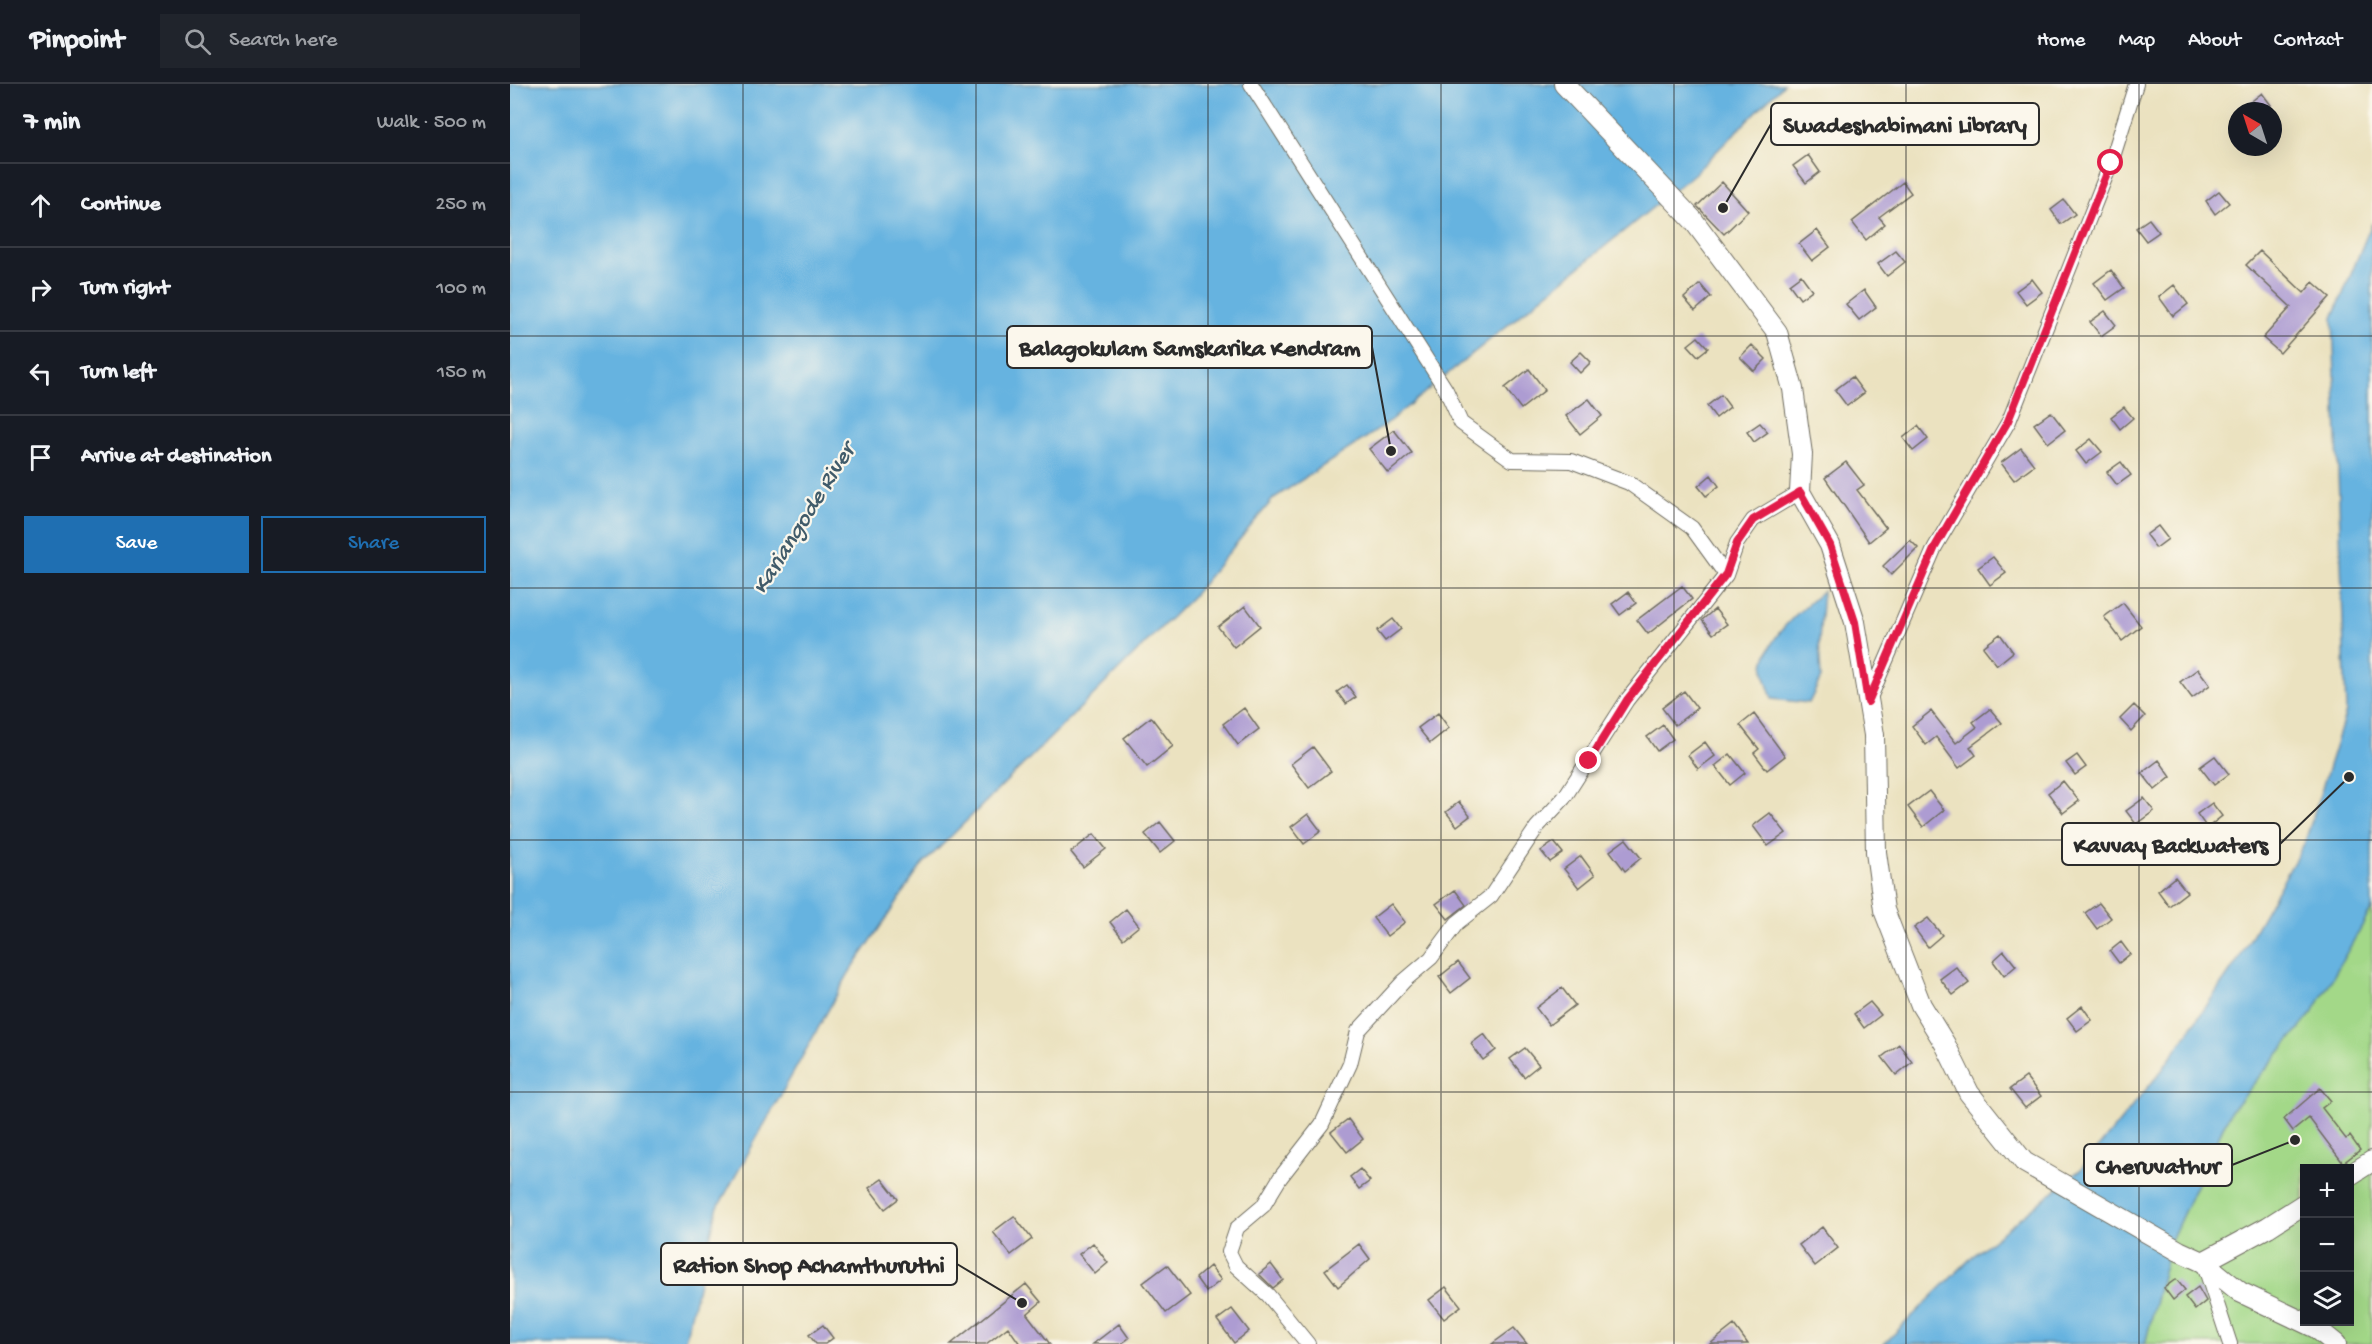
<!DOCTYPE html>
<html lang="en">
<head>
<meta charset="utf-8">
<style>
  body { margin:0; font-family:"Gochi Hand",sans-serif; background:#20242c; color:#f1f3f6 }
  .controls { position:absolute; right:18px; bottom:18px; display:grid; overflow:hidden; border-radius:0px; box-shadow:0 6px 24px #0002 }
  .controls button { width:54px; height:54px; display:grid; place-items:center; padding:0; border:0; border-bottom:2px solid #363941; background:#171b24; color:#f1f3f6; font:30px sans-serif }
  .compass { position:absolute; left:1718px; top:18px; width:54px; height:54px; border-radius:50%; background:#171b24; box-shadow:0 6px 24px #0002; rotate:321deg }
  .stop { position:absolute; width:18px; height:18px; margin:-14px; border:4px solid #e11d48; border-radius:50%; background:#fff }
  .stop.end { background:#e11d48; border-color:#fff; box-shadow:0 2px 6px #0008 }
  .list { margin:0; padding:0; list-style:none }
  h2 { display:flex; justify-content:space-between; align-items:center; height:78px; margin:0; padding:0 24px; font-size:26px }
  h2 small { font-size:20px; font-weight:400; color:#9ea1a6 }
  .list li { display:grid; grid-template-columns:39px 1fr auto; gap:18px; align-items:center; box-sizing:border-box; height:84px; padding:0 24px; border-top:2px solid #363941 }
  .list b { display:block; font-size:22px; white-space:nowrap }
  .list em { font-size:20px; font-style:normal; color:#9ea1a6 }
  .actions { display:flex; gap:12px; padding:18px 24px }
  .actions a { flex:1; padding:14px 0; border:2px solid #1f6fb2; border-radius:0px; text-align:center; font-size:21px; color:#1f6fb2 }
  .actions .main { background:#1f6fb2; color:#fff }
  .icon { flex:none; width:33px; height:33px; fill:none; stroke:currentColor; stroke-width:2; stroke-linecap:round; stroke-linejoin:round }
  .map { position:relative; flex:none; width:1862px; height:1260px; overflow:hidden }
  header { display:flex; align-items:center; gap:36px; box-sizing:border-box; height:84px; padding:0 30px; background:#171b24; border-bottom:2px solid #363941 }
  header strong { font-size:28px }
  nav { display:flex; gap:33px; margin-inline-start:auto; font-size:21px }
  .search { width:420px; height:54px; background:#20242c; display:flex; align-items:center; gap:15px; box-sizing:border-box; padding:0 21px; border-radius:0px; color:#9ea1a6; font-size:22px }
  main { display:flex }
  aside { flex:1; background:#171b24 }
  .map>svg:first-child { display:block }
  .green { fill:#a3d888; stroke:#67825a; stroke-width:1.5; fill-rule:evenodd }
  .water { fill:#66b3e0; stroke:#486f86; stroke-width:1.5 }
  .building { fill:#ad9cd2 }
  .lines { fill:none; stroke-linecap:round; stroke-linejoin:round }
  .street-casing { stroke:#6e6b5f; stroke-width:16 }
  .secondary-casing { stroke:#6e6b5f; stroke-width:22 }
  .street { stroke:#fff; stroke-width:14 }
  .secondary { stroke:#fff; stroke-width:20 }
  .route { stroke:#e11d48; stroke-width:8 }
  .grid { fill:none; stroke:#2b2b2b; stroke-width:1.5; stroke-opacity:0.55 }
  .labels { text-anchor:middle; stroke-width:4.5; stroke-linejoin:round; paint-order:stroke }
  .water-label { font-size:24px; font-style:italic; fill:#405b6a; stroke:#fbf7ec }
  .leader { fill:none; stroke:#2b2b2b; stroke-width:2 }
  .callout-dot { fill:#2b2b2b; stroke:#fbf7ec; stroke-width:2 }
  .callout { fill:#fbf7ec; stroke:#2b2b2b; stroke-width:2 }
  .callout-label { font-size:24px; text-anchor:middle; font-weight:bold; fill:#2b2b2b }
</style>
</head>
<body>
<header>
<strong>Pinpoint</strong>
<div class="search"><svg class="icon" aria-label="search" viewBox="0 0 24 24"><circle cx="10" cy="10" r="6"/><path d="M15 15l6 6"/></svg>Search here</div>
<nav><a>Home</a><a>Map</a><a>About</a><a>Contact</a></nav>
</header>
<main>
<aside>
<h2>7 min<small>Walk · 500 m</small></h2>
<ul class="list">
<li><svg class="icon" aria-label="ahead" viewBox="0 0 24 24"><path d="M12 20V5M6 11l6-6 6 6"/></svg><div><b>Continue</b></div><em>250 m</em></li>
<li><svg class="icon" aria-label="right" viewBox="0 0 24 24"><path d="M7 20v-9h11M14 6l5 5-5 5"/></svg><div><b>Turn right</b></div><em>100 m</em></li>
<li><svg class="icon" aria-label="left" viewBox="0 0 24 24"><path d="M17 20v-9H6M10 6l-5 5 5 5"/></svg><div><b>Turn left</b></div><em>150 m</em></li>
<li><svg class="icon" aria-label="arrive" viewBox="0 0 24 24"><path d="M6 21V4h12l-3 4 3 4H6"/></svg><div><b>Arrive at destination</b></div></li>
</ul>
<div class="actions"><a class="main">Save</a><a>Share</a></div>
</aside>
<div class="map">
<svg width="1862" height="1260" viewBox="0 0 1862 1260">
  <rect width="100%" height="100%" fill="#fbf7ec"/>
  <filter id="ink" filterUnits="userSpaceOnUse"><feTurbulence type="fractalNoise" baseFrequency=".0167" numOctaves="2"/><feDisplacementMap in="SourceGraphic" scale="12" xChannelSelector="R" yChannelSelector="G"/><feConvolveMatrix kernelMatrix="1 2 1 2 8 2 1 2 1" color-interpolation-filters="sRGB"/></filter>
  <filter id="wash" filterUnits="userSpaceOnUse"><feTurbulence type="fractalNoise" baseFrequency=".008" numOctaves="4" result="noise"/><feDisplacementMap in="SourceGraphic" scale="24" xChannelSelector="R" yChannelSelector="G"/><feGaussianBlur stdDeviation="1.35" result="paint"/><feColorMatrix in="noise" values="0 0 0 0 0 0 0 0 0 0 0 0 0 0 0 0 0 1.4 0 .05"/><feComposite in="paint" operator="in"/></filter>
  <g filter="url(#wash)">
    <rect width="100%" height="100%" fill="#ebe2c0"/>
    <path class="green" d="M1862 824V1260H1635L1661 1156 1720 1028 1803 928ZM1794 1084H1840V1238H1794Z"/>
    <path class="water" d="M0 0H1274L1184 90 871 344 764 414 682 513 412 781 339 889 207 1125 174 1260H0Z
      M1862 139V824L1803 928 1720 1028 1661 1156 1635 1260H1374L1463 1172 1571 1085 1653 985 1728 876 1795 758 1836 628 1823 234Z
      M1313 507 1309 557 1311 594 1299 619 1262 615C1260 606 1253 593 1254 583 1256 553 1292 525 1313 507Z"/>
    <g id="blocks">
      <path class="building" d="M1752 9 1761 21 1753 27H1729Z
        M1298 71 1310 88 1296 99 1283 82Z
        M1212 98 1238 127 1214 150 1187 122Z
        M1393 98 1401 109 1369 133 1375 140 1356 156 1342 138Z
        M1709 107 1719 119 1705 130 1696 117Z
        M1554 116 1565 130 1551 140 1541 126Z
        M1639 135 1649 148 1636 157 1626 144Z
        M1307 146 1320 163 1302 177 1289 160Z
        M1386 167 1395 178 1377 192 1368 180Z
        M1750 167 1794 209 1803 198 1820 213 1770 269 1753 254 1781 223 1736 181Z
        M1601 186 1614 204 1597 216 1584 199Z
        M1291 191 1302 206 1290 215 1279 200Z
        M1522 195 1532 208 1516 220 1506 207Z
        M1190 200 1201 213 1185 227 1174 214Z
        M1664 201 1678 220 1663 232 1649 213Z
        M1354 206 1366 223 1349 236 1336 220Z
        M1595 227 1606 241 1591 252 1580 238Z
        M1188 253 1198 264 1188 272 1178 261Z
        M1242 261 1256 275 1244 287 1230 273Z
        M1071 268 1081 278 1070 289 1060 278Z
        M1019 285 1035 306 1011 325 995 304Z
        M1342 293 1354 309 1337 322 1325 306Z
        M1211 311 1220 323 1206 334 1197 322Z
        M1079 315 1092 332 1070 350 1056 332Z
        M1614 323 1623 334 1610 345 1601 333Z
        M1541 328 1555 346 1538 359 1524 340Z
        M1250 339 1258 348 1244 358 1237 348Z
        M1408 342 1418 355 1403 367 1393 354Z
        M884 346 902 369 878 389 859 365Z
        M1581 355 1592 368 1576 380 1566 367Z
        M1511 364 1524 381 1504 396 1491 379Z
        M1336 378 1354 401 1347 406 1376 444 1359 458 1315 394Z
        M1611 378 1621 391 1607 401 1597 388Z
        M1201 391 1209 402 1196 412 1188 402Z
        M1648 442 1658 455 1646 464 1636 451Z
        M1400 456 1408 464 1381 491 1373 482Z
        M1483 473 1496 489 1480 501 1468 484Z
        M1172 502 1182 515 1138 550 1127 536Z
        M1118 508 1126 519 1110 531 1102 520Z
        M1613 519 1631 542 1612 557 1594 533Z
        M735 522 750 542 724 563 708 543Z
        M1205 525 1217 540 1203 550 1192 536Z
        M883 535 891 545 875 557 867 547Z
        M1490 550 1503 568 1487 581 1473 563Z
        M1688 585 1700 601 1682 614 1670 598Z
        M837 601 846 613 836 620 827 608Z
        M1174 607 1187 624 1165 641 1152 624Z
        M1624 621 1635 632 1621 647 1610 635Z
        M734 624 749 645 728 661 713 640Z
        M1480 625 1492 639 1460 663 1466 671 1449 684 1426 653 1416 661 1402 642 1421 627 1446 659 1467 643 1463 638Z
        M928 629 939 644 920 659 908 644Z
        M1244 630 1275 672 1257 686 1244 669 1249 665 1230 641Z
        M641 633 663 662 637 683 614 654Z
        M1153 641 1163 655 1147 667 1137 653Z
        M1195 658 1205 672 1188 685 1178 671Z
        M803 663 821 687 799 704 781 680Z
        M1220 670 1235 689 1220 701 1205 682Z
        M1567 671 1576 683 1565 691 1556 679Z
        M1705 672 1719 690 1704 701 1690 683Z
        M1649 676 1661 693 1645 706 1632 689Z
        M1553 697 1569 717 1553 729 1538 709Z
        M1419 707 1434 726 1413 743 1398 723Z
        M1634 714 1644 727 1626 740 1616 727Z
        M949 718 960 732 947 742 936 728Z
        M1702 719 1712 732 1697 744 1687 730Z
        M1260 729 1276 749 1258 762 1243 742Z
        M798 730 811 747 794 760 781 743Z
        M650 738 665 757 650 769 635 750Z
        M584 750 596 765 573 783 561 768Z
        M1116 755 1131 774 1115 787 1100 767Z
        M1044 758 1053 769 1040 778 1031 767Z
        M1071 772 1085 791 1069 804 1054 785Z
        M1665 793 1677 808 1659 822 1648 807Z
        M945 806 956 821 938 835 926 820Z
        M1589 819 1601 834 1587 845 1575 829Z
        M881 820 895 838 877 852 863 834Z
        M616 825 629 842 613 855 600 838Z
        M1418 834 1432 851 1418 863 1404 844Z
        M1611 858 1620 870 1609 879 1600 867Z
        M1494 867 1506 882 1494 892 1483 877Z
        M948 878 960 894 941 909 929 893Z
        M1446 883 1459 899 1443 911 1430 895Z
        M1052 904 1065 921 1039 941 1026 924Z
        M1360 918 1371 931 1354 944 1344 930Z
        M1572 922 1582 936 1567 947 1557 934Z
        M974 950 986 966 973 976 961 960Z
        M1389 960 1402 978 1386 991 1372 973Z
        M1015 964 1029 981 1014 993 1000 975Z
        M1516 993 1531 1012 1515 1024 1500 1005Z
        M1810 1004 1821 1017 1812 1024 1836 1055 1840 1052 1850 1066 1833 1079 1799 1034 1783 1047 1774 1035Z
        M838 1035 853 1055 837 1068 821 1048Z
        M850 1085 860 1097 849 1105 840 1093Z
        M372 1095 388 1115 375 1125 359 1104Z
        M504 1132 522 1155 501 1171 483 1148Z
        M1312 1143 1328 1164 1305 1182 1289 1161Z
        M583 1159 598 1179 585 1190 569 1170Z
        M849 1160 860 1175 828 1203 815 1186Z
        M761 1180 773 1196 763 1204 749 1190Z
        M657 1181 680 1211 656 1229 633 1199Z
        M700 1182 711 1196 696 1208 686 1194Z
        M1666 1195 1675 1206 1663 1216 1654 1204Z
        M516 1200 531 1218 517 1230 540 1260H510L498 1243 476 1260H441Z
        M936 1203 951 1222 934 1235 919 1216Z
        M1688 1203 1696 1217 1685 1226 1675 1213Z
        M722 1225 739 1247 724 1259 707 1236Z
        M609 1240 619 1254 611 1260H583Z
        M313 1241 323 1254 315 1260H306L299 1251Z
        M1224 1241 1238 1260H1200Z
        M1004 1244 1017 1260H982Z"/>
    </g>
  </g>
  <g filter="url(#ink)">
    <use href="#blocks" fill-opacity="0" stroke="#6e6b5f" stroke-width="1.5"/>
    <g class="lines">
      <g class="street-casing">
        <path id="street" d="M741 0 936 306 951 339 1002 376 1061 377 1119 399 1182 444 1216 491
          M1359 616 1425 463 1499 337 1601 79 1626 0
          M1694 1180 1720 1260
          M798 1260 758 1211 726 1182 719 1168 727 1144 753 1122 770 1094 812 1040 840 980 848 947 894 897 921 874 947 839 981 812 1027 743 1054 714 1117 616 1216 491 1227 459 1243 436 1290 408"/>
      </g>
      <g class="secondary-casing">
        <path id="secondary" d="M1054 0 1183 136 1267 248 1283 305 1292 370 1290 408 1320 461 1345 538 1364 651 1366 768 1374 826 1411 921 1435 960 1459 1009 1514 1078 1669 1167 1693 1178 1730 1208 1806 1244 1826 1260
          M1840 1091 1862 1077
          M1693 1178 1758 1143 1794 1120"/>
      </g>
      <use href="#street" class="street"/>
      <use href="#secondary" class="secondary"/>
    </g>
  </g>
  <g class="lines" filter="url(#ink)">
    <path class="route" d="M1079 677 1117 616 1216 490 1227 459 1243 436 1290 408 1320 461 1345 538 1358 618 1425 463 1498 337 1601 79"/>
  </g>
  <path class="grid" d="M233 0V1260M466 0V1260M698 0V1260M931 0V1260M1164 0V1260M1396 0V1260M1629 0V1260M0 252H1862M0 504H1862M0 756H1862M0 1008H1862"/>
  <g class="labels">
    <g class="water-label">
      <text transform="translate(292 434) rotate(-58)" y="8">Kariangode River</text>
    </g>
  </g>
  <path class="leader" d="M1213 124L1261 40M881 367L862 263M1839 693L1770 760M1785 1056L1722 1081M512 1219L447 1180"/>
  <g class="callout-dot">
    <circle cx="1213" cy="124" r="6"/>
    <circle cx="881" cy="367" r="6"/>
    <circle cx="1839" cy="693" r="6"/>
    <circle cx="1785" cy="1056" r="6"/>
    <circle cx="512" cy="1219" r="6"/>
  </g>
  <g class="callout">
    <rect x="1261" y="19" width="268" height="42" rx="6"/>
    <rect x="497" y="242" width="365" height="42" rx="6"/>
    <rect x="1552" y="739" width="218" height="42" rx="6"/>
    <rect x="1574" y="1060" width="148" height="42" rx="6"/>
    <rect x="151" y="1159" width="296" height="42" rx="6"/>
  </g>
  <g class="callout-label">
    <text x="1395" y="48">Swadeshabimani Library</text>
    <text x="680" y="271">Balagokulam Samskarika Kendram</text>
    <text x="1661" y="768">Kavvay Backwaters</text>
    <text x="1648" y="1089">Cheruvathur</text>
    <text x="299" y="1188">Ration Shop Achamthuruthi</text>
  </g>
</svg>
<div class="controls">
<button>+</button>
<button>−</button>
<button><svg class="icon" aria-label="layers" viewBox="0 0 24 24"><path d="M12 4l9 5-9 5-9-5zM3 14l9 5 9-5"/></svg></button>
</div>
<svg class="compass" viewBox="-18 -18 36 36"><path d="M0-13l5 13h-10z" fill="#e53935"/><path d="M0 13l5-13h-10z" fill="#9ea1a6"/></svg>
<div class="stop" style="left:1601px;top:79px"></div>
<div class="stop end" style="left:1079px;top:677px"></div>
</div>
</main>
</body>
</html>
